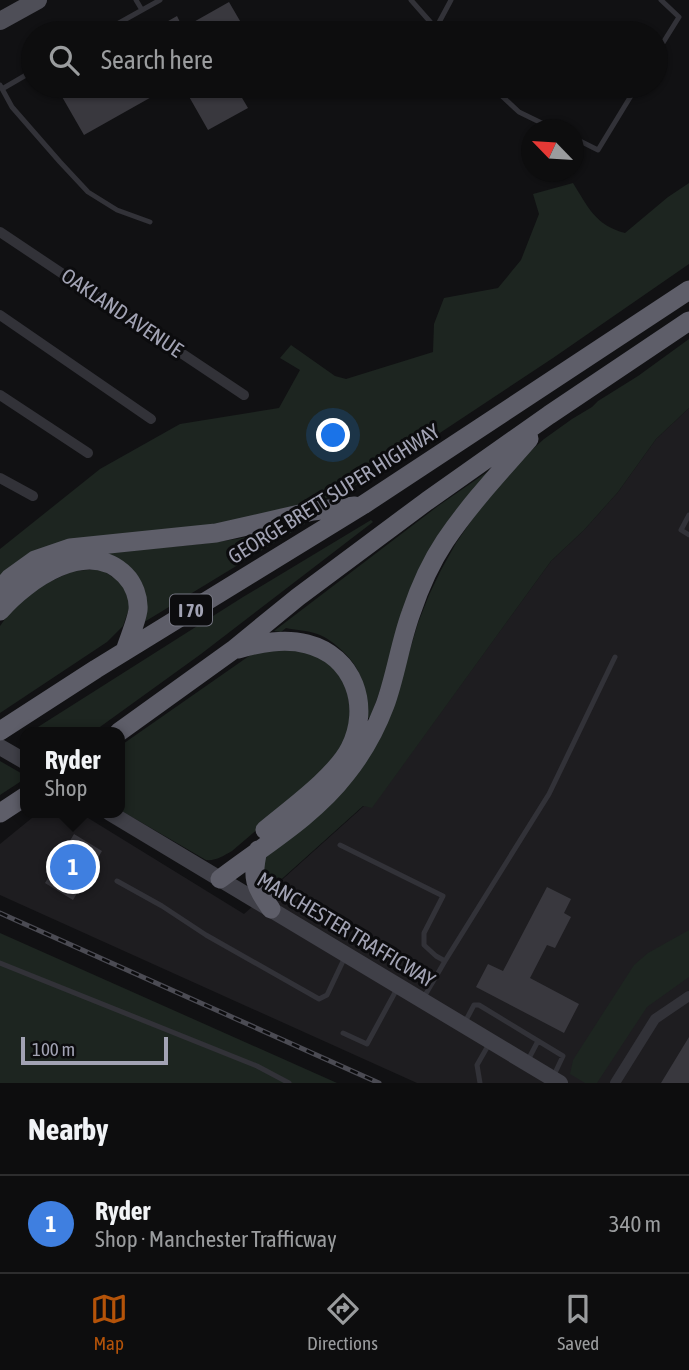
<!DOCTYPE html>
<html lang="en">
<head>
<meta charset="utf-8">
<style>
  body { margin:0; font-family:"Asap Condensed",sans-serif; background:#1b1b1c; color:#f1f3f6 }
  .compass { position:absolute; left:521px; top:119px; width:63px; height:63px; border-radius:50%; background:#0d0d0e; box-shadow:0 2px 5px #0004; rotate:295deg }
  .scale { position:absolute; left:21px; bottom:18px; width:147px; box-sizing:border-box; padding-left:7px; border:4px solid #a2a3b4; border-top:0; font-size:19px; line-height:24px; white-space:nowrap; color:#a2a3b4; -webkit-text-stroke:5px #0c0c0e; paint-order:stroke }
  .you { position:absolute; left:334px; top:436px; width:24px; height:24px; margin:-18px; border:5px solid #fff; border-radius:50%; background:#1a73e8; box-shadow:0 0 0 10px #1a73e833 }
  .badge { display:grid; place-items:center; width:46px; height:46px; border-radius:50%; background:#b45309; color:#fff; font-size:23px; font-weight:700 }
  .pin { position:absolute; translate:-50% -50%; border:4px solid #fff; box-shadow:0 2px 7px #0006 }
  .popup { position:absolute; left:20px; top:727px; width:105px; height:91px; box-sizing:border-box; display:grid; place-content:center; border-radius:14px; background:#0d0d0e; filter:drop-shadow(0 2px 5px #0005); font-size:23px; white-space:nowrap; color:#9a9c9e }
  .popup b { font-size:26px; color:#f1f3f6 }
  .popup::after { content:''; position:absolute; left:50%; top:100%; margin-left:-14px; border:14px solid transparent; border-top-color:#0d0d0e }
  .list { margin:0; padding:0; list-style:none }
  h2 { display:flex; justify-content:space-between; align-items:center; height:91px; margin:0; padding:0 28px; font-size:30px }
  h2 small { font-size:23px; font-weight:400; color:#9a9c9e }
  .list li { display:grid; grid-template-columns:46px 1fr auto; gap:21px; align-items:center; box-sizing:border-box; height:98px; padding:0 28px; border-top:2px solid #2d2d2e }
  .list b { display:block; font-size:26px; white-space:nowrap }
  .list p { margin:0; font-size:23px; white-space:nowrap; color:#9a9c9e }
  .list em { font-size:23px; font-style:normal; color:#9a9c9e }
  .icon { flex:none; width:38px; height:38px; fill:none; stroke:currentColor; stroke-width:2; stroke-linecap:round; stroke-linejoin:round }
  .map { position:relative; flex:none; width:689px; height:1083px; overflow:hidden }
  .search { position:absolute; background:#0d0d0e; box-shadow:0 2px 5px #0004; left:21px; right:21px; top:21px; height:77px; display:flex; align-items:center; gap:18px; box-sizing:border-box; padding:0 24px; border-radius:38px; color:#9a9c9e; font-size:26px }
  .sheet { height:189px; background:#0d0d0e }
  nav { display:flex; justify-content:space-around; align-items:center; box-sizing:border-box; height:98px; border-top:2px solid #2d2d2e; background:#0d0d0e; font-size:19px; color:#9a9c9e }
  nav a { display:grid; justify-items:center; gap:4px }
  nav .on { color:#b45309 }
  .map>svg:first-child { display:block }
  .built { fill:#1e1d20 }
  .green { fill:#1d2520 }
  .building { fill:#39383e }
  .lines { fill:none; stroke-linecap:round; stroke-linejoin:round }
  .service { stroke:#323238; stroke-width:5 }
  .minor { stroke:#323238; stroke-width:10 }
  .secondary { stroke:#404048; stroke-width:16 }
  .primary { stroke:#4e4e57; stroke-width:18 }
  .motorway { stroke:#5e5e69; stroke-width:19 }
  .rail-casing { stroke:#4b4b53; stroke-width:5 }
  .rail { stroke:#0c0c0e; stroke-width:2.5; stroke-dasharray:8; stroke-linecap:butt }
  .labels { text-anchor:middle; stroke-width:6; stroke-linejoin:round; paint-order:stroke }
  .shield { fill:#0c0c0e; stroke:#757682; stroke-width:2 }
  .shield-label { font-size:19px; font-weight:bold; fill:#a2a3b4 }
  .street-label { font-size:21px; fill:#a2a3b4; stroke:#0c0c0e }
</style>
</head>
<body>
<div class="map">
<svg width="689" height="1083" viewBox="0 0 689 1083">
  <rect width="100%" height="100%" fill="#111113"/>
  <path class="built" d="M689 408V1083H417L0 895V844L38 813H80L244 914 364 806 372 807 551 561 584 530 618 492 656 439Z"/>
  <path class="green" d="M573 183C588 207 595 225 625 233L668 197 689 183V264L553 358 399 460 365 481 308 506 0 578V549L100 469 180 424 279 408 300 370 280 358 291 345 335 376 346 379 433 352 434 324 444 298 498 288 521 260 539 214 533 194Z
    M689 339V408L656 439 618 492 584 530 551 561 372 808 363 806 265 894 259 861 324 808 409 653 418 623 429 595 441 570 456 543 493 489 526 455 544 439 572 419 592 407 598 401 638 376Z
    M490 470 471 493 380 690 370 719 367 717C365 686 363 668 338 647 331 641 323 635 314 633 305 630 295 630 286 628L281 632 274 631 438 506Z
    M371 520 373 522 201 654 93 732H30L243 597Z
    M304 523 305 524 141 624 143 613 96 553C165 547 238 545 304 523Z
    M101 569 124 585 131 603 123 626 107 642 0 713V626L15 605 28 592 73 571Z
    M267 648 313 651 346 679 352 730 321 775 232 851C223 856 216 861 206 860L120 810V746L249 656Z
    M0 761 26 776V778L0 795Z
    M689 930V977L647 1007 597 1083H585L570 1074 573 1060 634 965 648 953Z
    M0 933 337 1083H0Z"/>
  <path class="building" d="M229 2 247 33H147L177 16 183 28Z
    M78 86H171L84 135 61 95Z
    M183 86H235L248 108 208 130Z
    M74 834 102 851 73 900 45 883Z
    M547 887 571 899 564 913 571 917 555 948 547 945 530 978 579 1004 564 1033 476 987 488 964 503 971Z
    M689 1037V1083H661Z"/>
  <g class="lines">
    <path class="service" d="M136 0 142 10
      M411 0 440 33
      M436 28 451 0
      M101 33 160 0
      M656 54 679 17 661 0
      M0 85 12 107 60 162 88 192 117 210 150 222
      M491 86 519 112 556 130
      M2 89 33 71
      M574 138 598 150 637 86
      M689 515 681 530 689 535
      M340 845 443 896 424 933V945L436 956 445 961 424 997
      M117 881 162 906 206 935 319 999 327 995 345 957
      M445 961 549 794 615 657
      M0 963 257 1066 289 1083
      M465 1022 474 1005H479L563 1056 554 1075
      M343 1033 367 1044 398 987
      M528 1060 538 1041
      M480 1083 477 1065 489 1044"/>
    <path class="minor" d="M0 232 244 395
      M0 315 151 419
      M0 395 88 453
      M0 478 33 496
      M615 1083 655 1019 689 996"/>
    <path class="secondary" d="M0 747 26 762
      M110 813 560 1083"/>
    <path class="primary" d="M0 21 38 0"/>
    <path class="motorway" d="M0 589 10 578 35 560 70 548 216 533 313 511 355 506
      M0 611C27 580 88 537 125 575 134 584 139 598 138 610 136 623 129 638 125 651
      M238 649C260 643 284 638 307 644 354 656 371 706 350 748 336 776 290 809 265 830
      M0 731 96 669 363 505 689 290
      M119 732 233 650 298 597 427 501 549 415 689 321
      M0 813 26 796
      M258 850C251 879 255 885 271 909
      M220 879C263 846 313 817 346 774 362 754 376 729 385 705 396 675 400 643 411 613 419 589 431 562 445 541 470 504 500 472 529 439"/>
    <g class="rail-casing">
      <path id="rail" d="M0 913 379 1083"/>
    </g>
    <use href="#rail" class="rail"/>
  </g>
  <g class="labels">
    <rect class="shield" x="170" y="594.5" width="42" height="31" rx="5"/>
    <g class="shield-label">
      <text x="191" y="617">I 70</text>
    </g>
    <g class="street-label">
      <text transform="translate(122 313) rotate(34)" y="7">OAKLAND AVENUE</text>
      <text transform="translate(334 494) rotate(-32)" y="7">GEORGE BRETT SUPER HIGHWAY</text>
      <text transform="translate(346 930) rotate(31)" y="7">MANCHESTER TRAFFICWAY</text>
    </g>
  </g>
</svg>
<svg class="compass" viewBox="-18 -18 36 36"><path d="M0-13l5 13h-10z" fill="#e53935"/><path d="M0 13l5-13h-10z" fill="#9a9c9e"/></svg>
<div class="scale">100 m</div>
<div class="you"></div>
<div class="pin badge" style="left:73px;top:867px;background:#3f7fe0">1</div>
<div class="popup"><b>Ryder</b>Shop</div>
<div class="search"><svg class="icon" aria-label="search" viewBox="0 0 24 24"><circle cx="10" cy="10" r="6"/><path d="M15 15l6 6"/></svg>Search here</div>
</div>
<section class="sheet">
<h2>Nearby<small></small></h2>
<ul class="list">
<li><span class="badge" style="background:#3f7fe0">1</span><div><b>Ryder</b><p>Shop · Manchester Trafficway</p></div><em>340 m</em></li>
</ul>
</section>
<nav>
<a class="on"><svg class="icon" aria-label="map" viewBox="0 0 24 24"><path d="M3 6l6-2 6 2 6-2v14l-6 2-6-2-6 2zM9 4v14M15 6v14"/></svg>Map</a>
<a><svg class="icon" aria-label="directions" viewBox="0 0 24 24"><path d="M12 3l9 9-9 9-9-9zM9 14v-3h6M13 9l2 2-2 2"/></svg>Directions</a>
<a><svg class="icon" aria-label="saved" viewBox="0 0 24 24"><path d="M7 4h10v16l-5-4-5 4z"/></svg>Saved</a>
</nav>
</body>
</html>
